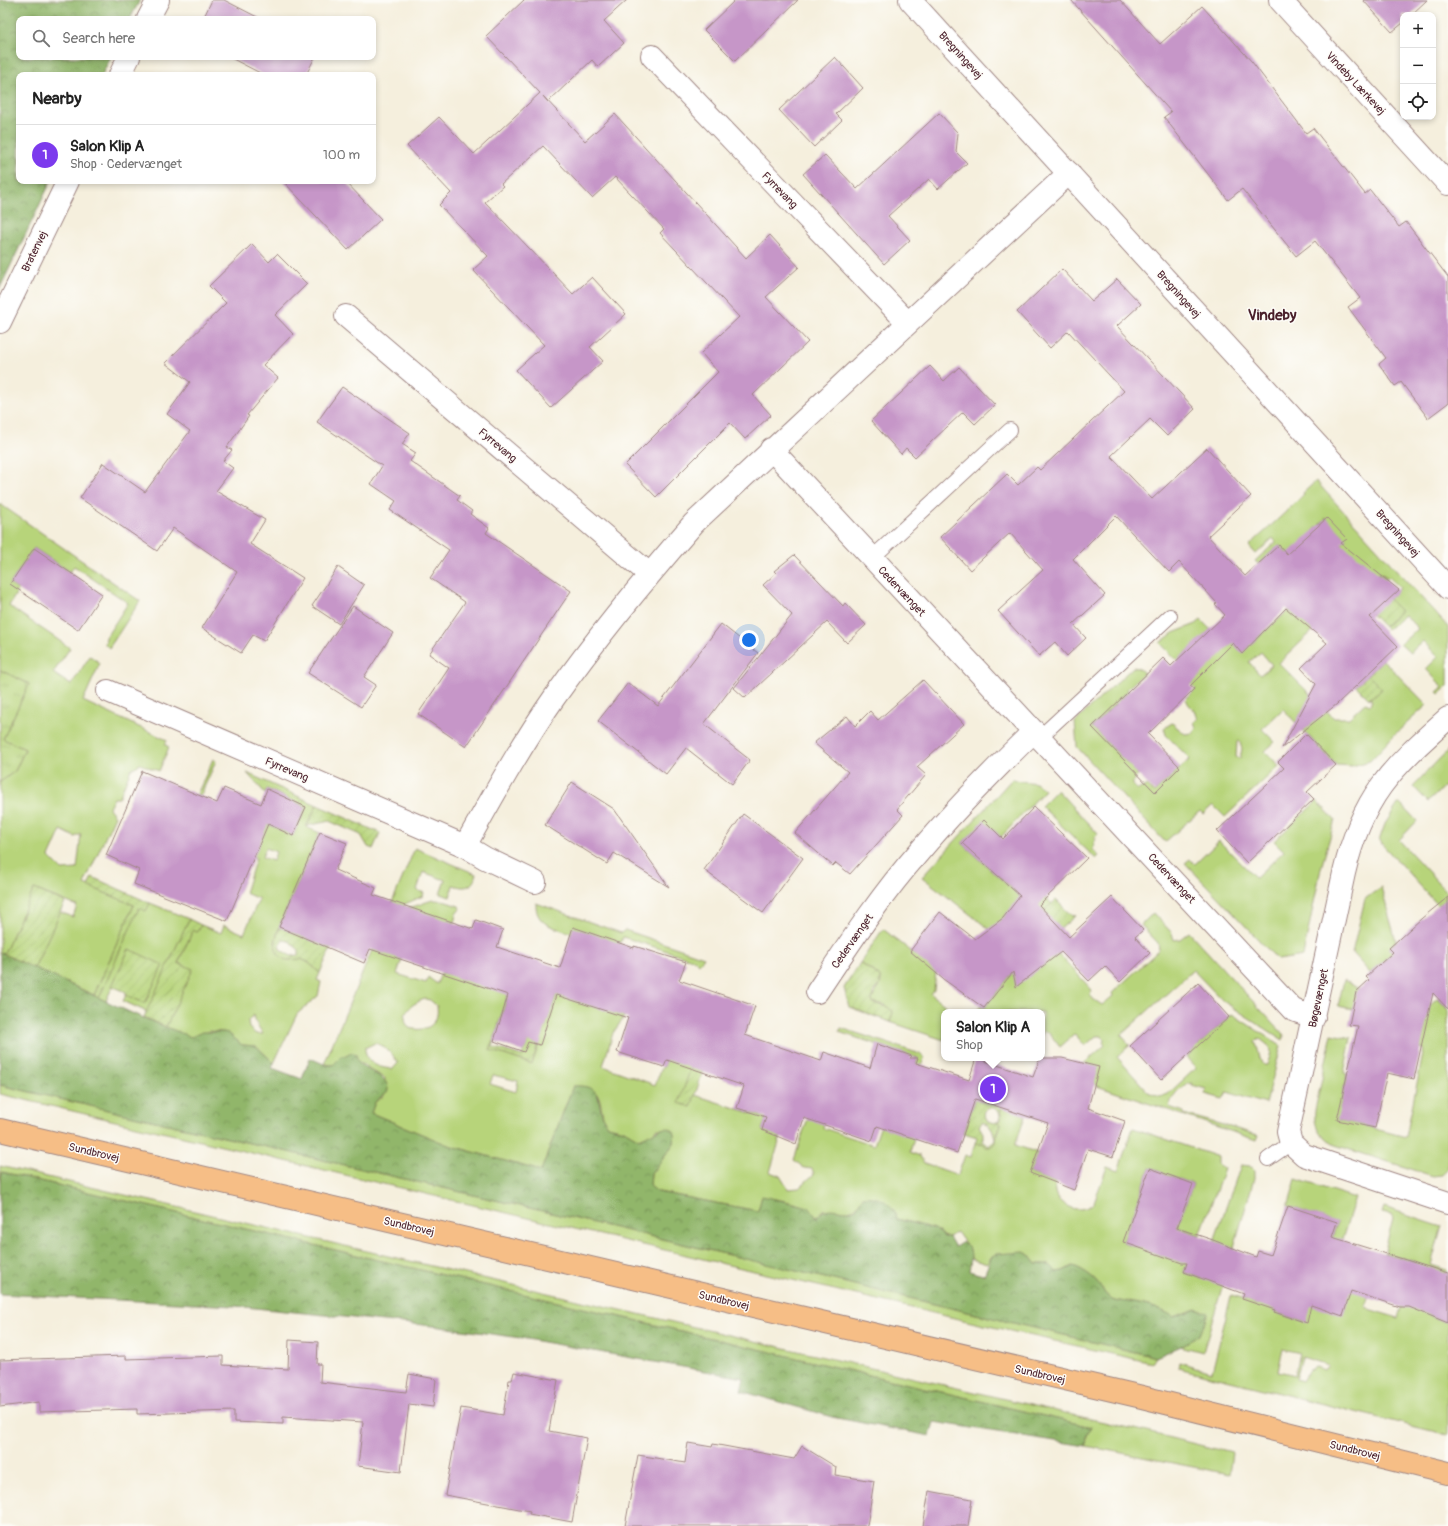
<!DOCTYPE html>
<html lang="en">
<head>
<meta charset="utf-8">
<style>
  body { margin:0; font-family:Pangolin,sans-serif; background:#f2f2f2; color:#222 }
  .controls { position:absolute; right:12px; top:12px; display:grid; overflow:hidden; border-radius:8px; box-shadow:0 2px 6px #0003 }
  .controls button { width:36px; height:36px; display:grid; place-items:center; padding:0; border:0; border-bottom:1px solid #e0e0e0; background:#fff; color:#222; font:20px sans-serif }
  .you { position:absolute; left:749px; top:640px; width:14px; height:14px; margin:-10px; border:3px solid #fff; border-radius:50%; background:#1a73e8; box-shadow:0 0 0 6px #1a73e833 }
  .badge { display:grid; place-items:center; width:26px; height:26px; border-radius:50%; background:#7c3aed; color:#fff; font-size:13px; font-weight:700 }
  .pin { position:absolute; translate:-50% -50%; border:2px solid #fff; box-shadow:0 1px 4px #0006 }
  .popup { position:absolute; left:941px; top:1009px; width:104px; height:52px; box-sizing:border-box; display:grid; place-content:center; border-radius:8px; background:#fff; filter:drop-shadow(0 1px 3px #0005); font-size:13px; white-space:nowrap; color:#767676 }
  .popup b { font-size:15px; color:#222 }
  .popup::after { content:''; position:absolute; left:50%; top:100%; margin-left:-8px; border:8px solid transparent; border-top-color:#fff }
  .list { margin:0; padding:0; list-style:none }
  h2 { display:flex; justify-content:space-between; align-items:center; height:52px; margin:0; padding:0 16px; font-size:17px }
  h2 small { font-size:13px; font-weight:400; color:#767676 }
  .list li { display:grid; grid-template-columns:26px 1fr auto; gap:12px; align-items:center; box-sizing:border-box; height:60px; padding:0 16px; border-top:1px solid #e0e0e0 }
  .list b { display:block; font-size:15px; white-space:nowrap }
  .list p { margin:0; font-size:13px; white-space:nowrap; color:#767676 }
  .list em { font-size:13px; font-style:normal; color:#767676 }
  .icon { flex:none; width:22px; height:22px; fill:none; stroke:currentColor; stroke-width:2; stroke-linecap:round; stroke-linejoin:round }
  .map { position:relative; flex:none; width:1448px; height:1526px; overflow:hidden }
  .search { position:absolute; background:#fff; box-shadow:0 2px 6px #0003; left:16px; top:16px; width:360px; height:44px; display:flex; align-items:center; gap:10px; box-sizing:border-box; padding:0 14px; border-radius:8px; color:#767676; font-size:15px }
  .panel { position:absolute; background:#fff; box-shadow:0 2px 6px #0003; left:16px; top:72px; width:360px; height:112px; border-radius:8px }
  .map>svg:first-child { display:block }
  .grass { fill:#b7d47a; stroke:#807a52; fill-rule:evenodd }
  .forest { fill:url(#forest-crowns); stroke:#6e6a4a }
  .park { fill:url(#park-tufts); stroke:#807a52 }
  .garden { fill:url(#garden-furrows); stroke:#807a52; fill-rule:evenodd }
  .building { fill:#c696c8 }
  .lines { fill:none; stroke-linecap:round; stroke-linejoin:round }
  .service-casing { stroke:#a08784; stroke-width:16 }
  .minor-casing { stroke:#a08784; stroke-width:24 }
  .tertiary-casing { stroke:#a08784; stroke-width:24 }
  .primary-casing { stroke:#a08784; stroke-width:24 }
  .service { stroke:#fff; stroke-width:14 }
  .minor { stroke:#fff; stroke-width:22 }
  .tertiary { stroke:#fff; stroke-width:22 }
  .primary { stroke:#f6be86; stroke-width:22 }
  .labels { text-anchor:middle; stroke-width:3; stroke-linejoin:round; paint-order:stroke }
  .street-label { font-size:11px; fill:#4a1f2b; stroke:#fdfcf7 }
  .district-label { font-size:15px; font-weight:bold; fill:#4a1f2b; stroke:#fdfcf7 }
</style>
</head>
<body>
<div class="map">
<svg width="1448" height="1526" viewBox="0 0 1448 1526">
  <defs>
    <pattern id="forest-crowns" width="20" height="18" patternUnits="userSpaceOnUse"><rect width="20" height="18" fill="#91b66a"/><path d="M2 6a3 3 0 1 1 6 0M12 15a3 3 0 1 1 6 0" fill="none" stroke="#789357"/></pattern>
    <pattern id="park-tufts" width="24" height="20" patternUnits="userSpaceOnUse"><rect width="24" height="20" fill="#b7d47a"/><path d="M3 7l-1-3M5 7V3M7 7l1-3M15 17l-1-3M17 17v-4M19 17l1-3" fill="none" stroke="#9fb66a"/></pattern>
    <pattern id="garden-furrows" width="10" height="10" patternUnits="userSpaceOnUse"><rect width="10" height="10" fill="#b7d47a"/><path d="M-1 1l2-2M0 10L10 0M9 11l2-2" fill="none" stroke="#9fb66a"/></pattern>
  </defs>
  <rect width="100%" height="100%" fill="#fdfcf7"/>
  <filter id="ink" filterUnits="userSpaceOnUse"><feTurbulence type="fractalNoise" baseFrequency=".025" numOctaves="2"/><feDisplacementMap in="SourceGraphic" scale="8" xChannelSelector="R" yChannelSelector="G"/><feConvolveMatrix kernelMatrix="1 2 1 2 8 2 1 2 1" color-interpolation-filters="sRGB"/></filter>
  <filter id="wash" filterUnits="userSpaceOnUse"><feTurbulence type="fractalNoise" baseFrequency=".012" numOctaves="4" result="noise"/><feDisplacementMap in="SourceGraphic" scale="16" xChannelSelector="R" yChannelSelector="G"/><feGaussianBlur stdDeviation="0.9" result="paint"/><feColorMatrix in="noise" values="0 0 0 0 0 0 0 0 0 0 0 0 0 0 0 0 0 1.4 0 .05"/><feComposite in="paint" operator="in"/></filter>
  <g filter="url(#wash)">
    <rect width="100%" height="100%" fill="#f5efdd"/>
    <path class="grass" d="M1316 481 1448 627V686L1439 694 1437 692 1443 687 1426 669 1438 657 1423 641 1410 653 1400 644 1418 629 1405 615 1387 630 1384 627 1401 611 1389 599 1400 588 1390 577 1388 578 1380 573 1322 622 1279 663 1334 718H1349L1365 703 1370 705 1372 700 1369 699 1382 689 1368 675 1383 660 1427 705 1395 734 1370 761 1352 766 1336 765 1283 709 1262 729 1275 742 1265 751 1279 766 1225 817 1213 805 1203 814 1200 811 1165 842 1077 747 1075 722 1133 667 1138 668 1144 673 1127 689 1128 691 1092 727 1138 774 1133 782V785L1138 790 1147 785 1154 793 1190 759 1166 735 1164 728 1172 723 1185 734 1193 733 1196 727 1194 722 1198 719C1196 713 1190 705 1185 700L1196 689 1183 676 1188 671 1160 643 1173 633 1196 624 1201 620 1220 639 1252 643 1289 610 1308 576 1279 545 1258 564 1255 561 1276 542 1273 538 1256 554 1249 546 1304 495 1303 493ZM1326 518 1347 539 1333 552 1313 531ZM1261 652 1272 665 1260 675 1249 662ZM1239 740 1242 749 1240 758H1238L1236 757 1237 741Z
      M0 504 140 601 109 648 105 644 106 637 128 603 74 566 70 572 34 548 10 584 18 590 9 606 70 648 53 673 71 685 90 656 100 663 83 701 167 740 165 745 169 747 159 771 140 764 131 769 119 798H114L109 808 115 816 84 884 134 905 94 995 34 968 60 912 73 917 77 906 34 889 4 954 0 952V782L15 771 25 749 3 739 29 684 0 670ZM61 830 75 837 81 834 77 869 62 870 49 857Z
      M1448 750V783L1428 802 1413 786Z
      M247 773 317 805 306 827 320 833 279 927 275 942 278 954 290 960C303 955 311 965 320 973L317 980 321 982 318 996 297 1014 274 1063 256 1046 242 1045 228 1033 223 1032 209 1031 192 1038 166 1027 192 969 178 963 193 930 197 932 201 925 221 933 224 925 244 934 259 899 245 893 256 858 246 853 226 829 240 795 254 806V818L293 835 306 807 267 789 265 793ZM266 848 276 852 273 861 262 857ZM254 1015 256 1023 263 1034H256L249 1028 248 1020Z
      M1013 778 1015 780 1036 783 1045 790 1001 837 984 821 962 843 1026 902 1044 896 1052 904 1019 933 1045 939 1092 990 1090 994 1093 999 1102 1005 1113 996 1112 993 1159 950 1158 943 1141 925 1153 913 1172 933 1174 940 1180 939 1189 932 1284 1035 1283 1040 1223 1001 1193 970 1121 1035 1130 1045 1117 1057 1148 1092 1160 1097 1168 1094 1196 1068 1186 1057 1232 1014 1281 1046 1266 1104 1227 1092 1223 1099 1205 1094 1206 1089 1192 1085 1193 1083C1180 1084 1172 1096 1169 1107L1184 1112V1114L1258 1135 1256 1140 1097 1086 1079 1068 1105 1045 1103 1043 1104 1040 1102 1036H1096L1085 1046 1075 1034 1060 1047 1049 1033 1043 1031 1042 1035V1012H976L981 1006 984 1008 1015 970 989 929 922 877ZM1259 1038 1270 1047 1271 1053 1267 1065H1263C1259 1060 1259 1049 1255 1042Z
      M1057 790 1098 834 1095 837 1093 850 1099 856 1096 859 1041 806Z
      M1317 801 1335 820 1321 868 1303 956 1278 960 1185 863 1190 859 1195 864 1219 841 1256 878 1284 851 1274 841Z
      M1398 804H1401L1417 821 1399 840 1448 893V916L1379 841 1385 824Z
      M415 848 476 874C473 888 465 889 453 885L450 897 440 894 445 880 423 872 417 890 424 893 423 896 405 904 404 906C412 910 425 901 434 900 443 900 451 904 459 906L460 909 456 914 454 923 402 959 397 974 426 983 428 977 437 984 441 973 511 986 490 1050 532 1064 564 973 571 933C554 927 535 925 536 903L621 933 625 930 704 957 699 964 695 960 623 937 618 950 629 1010 613 1033 603 1066 655 1085 662 1067H664L676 1031 692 1050 691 1107 695 1095 760 1116 766 1119 762 1130 781 1135 770 1172 780 1176 788 1189 799 1188 814 1174 812 1169 804 1168 794 1160 812 1106 828 1111 823 1128 874 1145 883 1119 909 1085 918 1058 839 1032 841 1028 920 1054 924 1058 909 1105 914 1138 910 1152 920 1156 924 1163 958 1175 965 1155 971 1157 975 1143H983L988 1147 994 1144 1001 1124 998 1123 1001 1115 1000 1112 1006 1095 1034 1092 1015 1145 1038 1153 1030 1173 1056 1183C1048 1202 1080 1219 1094 1202L1107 1167 1118 1171 1133 1128 1218 1157V1165L1224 1169 1200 1235 1177 1227 1193 1184 1150 1168 1123 1242 1187 1263 1184 1272 1201 1278 1241 1165 1250 1166 1254 1170V1179L1203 1352 1180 1346 1200 1335 1207 1313 1196 1309 1173 1317C1162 1309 1147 1305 1133 1303 1126 1301 1118 1302 1112 1299 1104 1295 1103 1289 1098 1283 1093 1276 1080 1268 1072 1266L1063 1271 1055 1272C1051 1263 1046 1264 1036 1264L1028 1254 992 1256 987 1264 971 1259 970 1250 957 1232 949 1237H944L935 1229 897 1219 896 1215 860 1201C852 1217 839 1210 823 1210L817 1218C808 1202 779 1200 762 1197L758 1211 654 1191 650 1186 651 1174 674 1143C676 1130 668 1129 657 1129L650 1135 639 1139 624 1130 608 1126C600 1116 603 1106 598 1095L573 1086 541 1171 448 1145 371 1113 375 1102 384 1096 385 1078C370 1071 358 1058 342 1056L333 1065 324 1064ZM425 999 430 1000 437 1006C440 1024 426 1033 409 1028 398 1014 412 1003 425 999ZM375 1043C384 1046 393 1054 398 1063L393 1069C380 1068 365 1064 365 1048ZM493 1075 518 1081 516 1092 490 1084Z
      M1381 887 1396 941 1389 948 1393 952 1370 973 1352 953 1365 899Z
      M150 903 189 919 147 1012 123 1001 126 995 145 1003 129 949 106 1001 99 998 139 907Z
      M883 929 936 971 934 990 931 994 953 1012H944V1040L890 1022 893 1012 885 1005 872 1002C873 993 880 989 881 980L878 975 860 963Z
      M1344 980 1359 989 1429 1006 1438 999 1448 1009V1169L1442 1175 1433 1176 1335 1145C1321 1137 1313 1127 1315 1110L1332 1034 1351 1038 1344 1073 1347 1074 1338 1120 1375 1128V1129L1406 1137 1424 1049 1421 1048 1388 1016 1338 1006Z
      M0 1085 637 1233 1156 1357 1152 1363 984 1325 0 1094Z
      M0 1166 1134 1429 1232 1453 1229 1474 1086 1446 1087 1435 1091 1427 2 1172 0 1181Z
      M1296 1179 1355 1198 1335 1262 1346 1286 1369 1293 1365 1308 1398 1318 1415 1262 1384 1253 1393 1219 1391 1215 1382 1213 1384 1207 1442 1226 1431 1265 1447 1270 1429 1315 1448 1323V1435L1178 1368 1179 1362 1212 1372 1231 1296 1275 1308 1274 1312 1304 1322 1337 1223 1288 1206ZM1283 1349 1300 1353 1295 1375 1278 1371ZM1302 1357 1328 1365 1324 1370 1316 1367 1308 1371 1302 1381 1296 1379Z"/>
    <path class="forest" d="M0 0H140L130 19H19V57H111L102 75H19V181H51L0 288Z
      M0 952 134 1014 191 1037 202 1032H223L228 1033 242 1045 256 1046 274 1063 272 1068 302 1079 310 1058 326 1065H333L342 1056H346L351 1053 356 1054C357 1074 389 1070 388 1091L375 1102 371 1113 448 1145 541 1171 573 1086C609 1084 593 1107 608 1126L624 1130 639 1139C649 1136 678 1114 674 1143L651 1174 650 1186 658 1192 758 1211 762 1196 809 1207 817 1218C826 1203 837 1212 851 1211L856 1208 863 1197C879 1195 894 1204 897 1219L935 1229 944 1237H949L955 1247 963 1242C974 1250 971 1259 969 1271L984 1275 992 1256 996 1254 1024 1252 1028 1254 1036 1264C1046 1264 1051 1263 1056 1272L1063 1271 1073 1266C1080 1268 1093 1276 1098 1283 1103 1289 1104 1295 1112 1299 1118 1302 1126 1301 1133 1303 1147 1305 1162 1309 1174 1317L1196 1309 1208 1313 1200 1335 1179 1347 1156 1357 637 1233 0 1085Z
      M2 1172 1091 1427 1087 1435 1086 1446 934 1422 930 1436 832 1417 741 1391 744 1378 521 1338 433 1326 235 1306 0 1294V1181Z"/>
    <path class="park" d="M0 670 29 684 3 739 25 749 15 771 0 782Z"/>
    <path class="garden" d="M1380 573 1388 578 1381 585 1389 599 1401 611 1384 627 1354 596Z
      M1368 675 1382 689 1369 699 1356 686Z
      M213 759 216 761 191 817 176 841Z
      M317 805 380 833 373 849 368 847 361 835 329 821 307 826Z
      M92 877 150 903 146 911 139 908 99 998 94 995 134 905 88 886Z
      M34 889 65 902 34 968 4 954Z
      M1056 900 1072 916 1076 915 1047 941 1019 933Z
      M189 919 201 925 197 932 193 930 178 963 193 969 166 1027 144 1017Z
      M280 927 331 948 320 973 308 962 301 959 286 960C271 953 275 939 280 927ZM283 940 289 941 299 950V955L291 956 281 950 279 946Z
      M129 949 163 965 145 1003 126 995V992L112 986Z
      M860 963 880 977V985L873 993 872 1002C881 1007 887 1004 893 1012L890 1022 849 1007 844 988Z
      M497 1031H498L493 1047 522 1056 528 1041 538 1044 532 1064 490 1050Z
      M693 1061 705 1065 691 1107 679 1103Z
      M975 1099 1002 1107 1000 1112 1002 1117 999 1123 1001 1124 994 1144 990 1147H986L983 1143H975L977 1137 964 1133ZM987 1108C994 1107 998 1109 1000 1115L999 1121 994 1123 987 1120 984 1113ZM982 1122C990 1124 994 1132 995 1139L989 1146 983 1141V1133L979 1126Z"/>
    <g id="blocks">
      <path class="building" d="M212 0H224L261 19H203Z
        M524 0H627L604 21 624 43 598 67 592 60 548 102 543 96 585 141 615 114 746 258 770 235 799 267 766 297 808 342 753 395 771 415 745 439 730 423 656 497 625 465 718 372 701 353 739 317 660 233 664 229 615 177 592 198 543 146 501 184 503 186 485 202 573 294 592 277 626 314 590 347 603 361 551 408 516 370 544 345 473 270 488 256 439 205 451 193 407 146 439 117 474 154 540 93 486 36Z
        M735 0H798L735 61 704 30Z
        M1071 0H1120L1160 44 1202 6 1252 62 1306 133 1313 128 1365 194 1370 190 1399 227 1406 222 1448 277V403L1428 418 1401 382 1395 386 1379 364 1386 358 1348 307 1360 298 1315 241 1296 256 1242 189 1228 200 1164 117 1171 112Z
        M1363 0H1427L1411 15H1403V23L1392 32Z
        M229 57H315L306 75H264Z
        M835 57 863 88 836 114 842 120 814 147 779 110Z
        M939 113 958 133 956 152 967 163 938 189 929 179 888 216 910 240 884 264 803 174 825 155 857 189Z
        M283 181H345L381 219 348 250Z
        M252 244 269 262 277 254 307 284 275 315 293 334 263 365 278 378 247 415 249 416 227 447 232 450 223 461 233 468 216 491 265 520 250 544 303 578 264 641 253 635 241 653 202 628 237 572 173 528 157 551 80 498 103 463 145 492 190 431 167 414 190 382 165 363 226 303 209 286Z
        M1062 269 1092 301 1117 279 1141 304 1117 326 1195 409 1167 436 1150 419 1111 456 1152 499 1207 448 1251 496 1208 536 1245 576 1279 545 1287 554 1327 518 1347 539 1341 543 1399 590 1370 617 1398 646 1337 704 1282 748 1316 684 1301 668 1327 643 1286 608 1242 654 1233 643 1190 686 1194 689 1148 734 1180 767 1155 792 1092 727 1163 658 1171 666 1225 615 1215 604 1217 603 1179 562 1169 572 1116 516 1073 559 1105 595 1073 624 1086 638 1067 656 1055 642 1039 656 998 611 1043 570 1010 533 970 570 940 537 1007 474 1018 485 1037 467 1040 470 1124 391 1068 331 1050 348 1017 312Z
        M930 366 944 381 959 367 995 405 975 424 963 412 915 457 906 448 901 454 871 421Z
        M342 387 410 433 402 444 416 453 410 461 460 496 457 500 472 511 470 514 489 528 486 533 571 591 466 747 418 714 449 668 429 654 465 602 430 578 449 550 390 510 396 501 371 484 382 466 317 422Z
        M34 548 102 594 78 630 10 584Z
        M794 555 843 606 845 603 866 625 847 643 827 622 745 698 734 688 792 615 763 585 776 573 774 571Z
        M338 567 364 585 339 624 312 606Z
        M353 606 393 633 364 677 376 685 361 707 308 673Z
        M721 624 758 653 704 724 750 760 732 784 686 748 666 774 598 721 628 683 658 706Z
        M923 680 964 724 917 767 926 775 897 809 903 815 850 874 836 863 833 866 795 833 848 772 814 743 847 716 855 726 870 711 878 720Z
        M1306 734 1336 765 1307 792 1314 799 1247 863 1217 831 1284 768 1278 762Z
        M142 771 217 803 224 788 261 804 267 789 306 807 293 836 268 824 227 921 134 884 139 870 106 855Z
        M572 782 614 809 669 887 614 853 607 864 545 825Z
        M1034 807 1087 858 1039 905 1069 937 1112 897 1143 930 1135 937 1150 953 1120 982 1105 966 1089 981 1061 952 1016 987 1013 972 984 1008 943 979 910 951 940 912 975 939 1003 918 1020 896 962 843 984 820 1003 839Z
        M743 814 803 858 763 913 704 870Z
        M320 832 347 843 335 870 376 888 373 895 473 929 476 920 503 930 497 947 560 968 573 927 634 948V946L686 962 679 980 755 1006 745 1035 821 1061 824 1052 870 1068 877 1044 912 1056 910 1058H918L916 1063 969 1080 976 1058 1033 1077 1040 1058H1062L1099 1067 1088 1108 1125 1121 1113 1157 1088 1149 1074 1190 1030 1173 1048 1123 975 1099 957 1153 877 1126 872 1141 804 1118 796 1144 762 1130 766 1117 737 1108 744 1086 667 1060 664 1067 617 1052 628 1018 556 995 540 1045 528 1042 524 1052 494 1041 508 995 370 949 364 963 279 927Z
        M1448 897V1009L1433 993 1414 1079 1387 1073 1375 1128 1337 1120 1358 1026 1349 1025 1356 992 1369 980 1366 977 1393 952 1389 948 1422 918Z
        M1198 983 1229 1017 1161 1080 1130 1046Z
        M1150 1168 1193 1184 1177 1228 1213 1240 1256 1257 1258 1251 1271 1255 1288 1206 1337 1222 1332 1237 1448 1273V1323L1409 1307H1400L1351 1291 1343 1316 1311 1305 1307 1323 1274 1312 1275 1310 1242 1299 1244 1294 1184 1272 1187 1263H1182L1123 1242Z
        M289 1340 318 1342 317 1364H321L320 1382 406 1392 409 1374 436 1379 433 1407 409 1404 401 1472 358 1466 363 1422 283 1417V1424L234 1422V1411L137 1414V1409L39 1412V1402L0 1407V1360L126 1356V1359L223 1356V1365L288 1369Z
        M514 1372 558 1380 549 1431 587 1438 572 1522 529 1514 530 1511 445 1495 461 1408 503 1415 509 1380H512Z
        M688 1443 712 1447 713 1444 794 1459 802 1446 836 1467 835 1475 874 1481 867 1526H625L638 1455 685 1463Z
        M929 1491 972 1499 968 1526H923Z"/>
    </g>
  </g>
  <g filter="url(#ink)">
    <use href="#blocks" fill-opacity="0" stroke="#a08784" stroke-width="1"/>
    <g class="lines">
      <g class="service-casing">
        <path id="service" d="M871 559 1010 430
          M1040 737 1170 616
          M1268 1159 1291 1143"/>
      </g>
      <g class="minor-casing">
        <path id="minor" d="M1280 0 1448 184
          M652 56 908 323
          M346 316 649 574
          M771 449 1293 1010 1314 1017
          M108 691 465 846C493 796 521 745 554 698 597 637 645 579 694 523L1069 173
          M1448 718C1391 769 1362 796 1344 873L1288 1132 1291 1143 1304 1155 1448 1203
          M465 846 485 858 535 882
          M817 992C849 944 881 895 919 852 955 809 994 770 1034 731"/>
      </g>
      <g class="tertiary-casing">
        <path id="tertiary" d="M910 0 1448 588
          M148 19 158 0
          M120 75 129 57
          M0 322 68 181"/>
      </g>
      <g class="primary-casing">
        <path id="primary" d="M0 1130 1142 1397 1448 1473"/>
      </g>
      <use href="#service" class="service"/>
      <use href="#minor" class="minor"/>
      <use href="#tertiary" class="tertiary"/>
      <use href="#primary" class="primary"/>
    </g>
  </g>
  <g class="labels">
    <g class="street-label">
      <text transform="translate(961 55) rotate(48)" y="4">Bregningevej</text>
      <text transform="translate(1356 83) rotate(47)" y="4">Vindeby Lærkevej</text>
      <text transform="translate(780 190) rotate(46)" y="4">Fyrrevang</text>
      <text transform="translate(34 251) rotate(-64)" y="4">Bratenvej</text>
      <text transform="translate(1179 294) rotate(48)" y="4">Bregningevej</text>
      <text transform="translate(498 445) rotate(40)" y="4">Fyrrevang</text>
      <text transform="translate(1398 533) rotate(48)" y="4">Bregningevej</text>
      <text transform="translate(902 591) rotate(47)" y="4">Cedervænget</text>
      <text transform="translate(287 769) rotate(23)" y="4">Fyrrevang</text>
      <text transform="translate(1172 878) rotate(47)" y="4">Cedervænget</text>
      <text transform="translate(852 941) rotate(-55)" y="4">Cedervænget</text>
      <text transform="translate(1318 998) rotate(-78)" y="4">Bøgevænget</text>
      <text transform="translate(94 1152) rotate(13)" y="4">Sundbrovej</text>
      <text transform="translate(409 1226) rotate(13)" y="4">Sundbrovej</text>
      <text transform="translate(724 1300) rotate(13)" y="4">Sundbrovej</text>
      <text transform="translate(1040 1374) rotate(13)" y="4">Sundbrovej</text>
      <text transform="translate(1355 1450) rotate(14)" y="4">Sundbrovej</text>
    </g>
    <g class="district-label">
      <text x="1272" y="320">Vindeby</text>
    </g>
  </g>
</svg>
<div class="controls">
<button>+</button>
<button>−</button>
<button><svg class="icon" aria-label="locate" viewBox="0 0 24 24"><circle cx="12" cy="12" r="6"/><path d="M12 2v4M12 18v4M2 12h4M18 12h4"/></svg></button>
</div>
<div class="you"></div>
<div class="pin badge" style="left:993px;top:1089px">1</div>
<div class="popup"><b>Salon Klip A</b>Shop</div>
<div class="search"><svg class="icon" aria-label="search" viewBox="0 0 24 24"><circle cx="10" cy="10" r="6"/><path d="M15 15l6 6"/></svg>Search here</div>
<section class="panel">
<h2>Nearby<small></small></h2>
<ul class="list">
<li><span class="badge">1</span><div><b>Salon Klip A</b><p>Shop · Cedervænget</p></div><em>100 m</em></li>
</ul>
</section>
</div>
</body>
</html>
